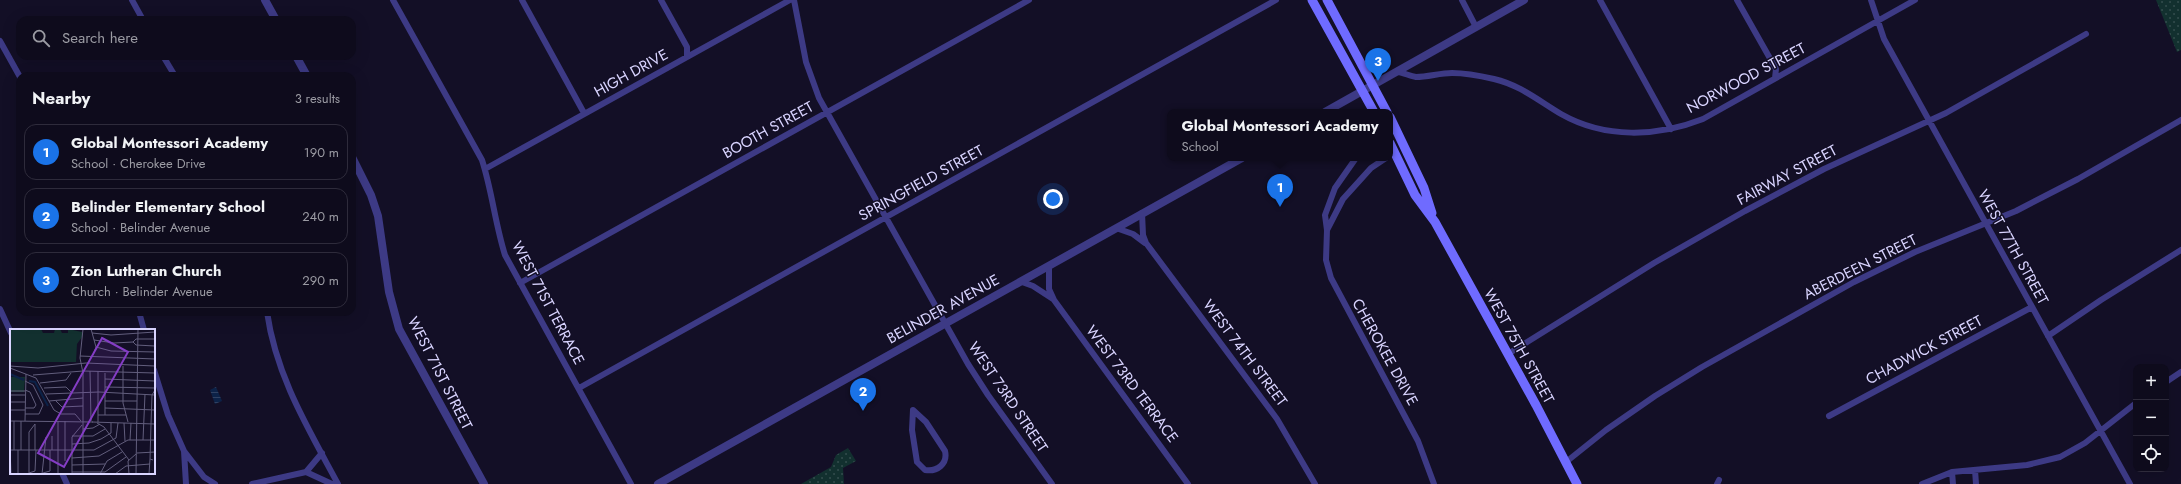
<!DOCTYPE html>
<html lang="en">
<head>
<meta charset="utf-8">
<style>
  body { margin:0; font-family:Jost,sans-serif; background:#1c1929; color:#f1f3f6 }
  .controls { position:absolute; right:12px; bottom:12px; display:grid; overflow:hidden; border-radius:8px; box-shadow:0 4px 16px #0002 }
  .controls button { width:36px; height:36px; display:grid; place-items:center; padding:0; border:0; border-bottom:1px solid #2e2b3b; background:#0e0b1c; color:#f1f3f6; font:20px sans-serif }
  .you { position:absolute; left:1053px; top:199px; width:14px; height:14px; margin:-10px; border:3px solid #fff; border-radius:50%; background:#1a73e8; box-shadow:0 0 0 6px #1a73e833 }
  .badge { display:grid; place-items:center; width:26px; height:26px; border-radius:50%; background:#1a73e8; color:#fff; font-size:13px; font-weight:700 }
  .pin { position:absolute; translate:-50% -33px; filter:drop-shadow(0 1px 2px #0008) }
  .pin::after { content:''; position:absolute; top:21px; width:14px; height:12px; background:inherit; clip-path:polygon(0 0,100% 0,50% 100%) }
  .popup { position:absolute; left:1167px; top:109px; width:226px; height:52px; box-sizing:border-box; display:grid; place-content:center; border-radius:8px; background:#0e0b1c; filter:drop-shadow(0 1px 3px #0005); font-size:13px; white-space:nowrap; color:#9b9ba3 }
  .popup b { font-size:15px; color:#f1f3f6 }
  .popup::after { content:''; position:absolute; left:50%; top:100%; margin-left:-8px; border:8px solid transparent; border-top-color:#0e0b1c }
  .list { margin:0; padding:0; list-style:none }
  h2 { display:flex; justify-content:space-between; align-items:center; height:52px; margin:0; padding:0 16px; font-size:17px }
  h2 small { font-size:13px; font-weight:400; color:#9b9ba3 }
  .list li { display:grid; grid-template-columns:26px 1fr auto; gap:12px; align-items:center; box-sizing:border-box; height:56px; margin:0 8px 8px; padding:0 8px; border:1px solid #2e2b3b; border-radius:12px }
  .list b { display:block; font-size:15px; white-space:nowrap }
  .list p { margin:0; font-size:13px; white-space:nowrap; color:#9b9ba3 }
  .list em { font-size:13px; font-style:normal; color:#9b9ba3 }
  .icon { flex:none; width:22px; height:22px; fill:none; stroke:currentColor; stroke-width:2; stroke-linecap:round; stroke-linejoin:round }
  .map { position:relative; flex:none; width:2181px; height:484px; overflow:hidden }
  .search { position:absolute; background:#0e0b1c; box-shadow:0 4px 16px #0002; left:16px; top:16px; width:340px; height:44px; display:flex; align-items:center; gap:10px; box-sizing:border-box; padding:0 14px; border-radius:12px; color:#9b9ba3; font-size:15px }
  .panel { position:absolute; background:#0e0b1c; box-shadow:0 4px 16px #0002; left:16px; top:72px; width:340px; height:244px; border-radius:12px }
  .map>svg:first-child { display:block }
  .park { fill:url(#park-dots) }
  .water { fill:url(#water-rules) }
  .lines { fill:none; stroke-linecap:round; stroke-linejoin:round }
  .minor { stroke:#3d3a85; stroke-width:6 }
  .tertiary { stroke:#3d3a85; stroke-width:8 }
  .secondary { stroke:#6f6bff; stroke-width:9 }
  .labels { text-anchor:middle; stroke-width:3; stroke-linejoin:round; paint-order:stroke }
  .street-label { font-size:15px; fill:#d9d4ff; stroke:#130f26 }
  .inset-river { fill:none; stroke:#0c2248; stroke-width:2 }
  .inset-road { fill:none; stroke:#625e7d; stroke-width:1 }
  .view { fill:#843dc5; fill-opacity:0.15; stroke:#843dc5; stroke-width:2 }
  .inset-edge { fill:none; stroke:#d9d4ff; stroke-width:2 }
</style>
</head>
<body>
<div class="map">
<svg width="2181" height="484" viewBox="0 0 2181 484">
  <defs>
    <pattern id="park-dots" width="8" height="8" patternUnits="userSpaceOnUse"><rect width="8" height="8" fill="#12302f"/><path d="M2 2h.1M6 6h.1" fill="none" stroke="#344d4e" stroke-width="1.8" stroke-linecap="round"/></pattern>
    <pattern id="water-rules" width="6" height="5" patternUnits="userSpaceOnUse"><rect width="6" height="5" fill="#0c2248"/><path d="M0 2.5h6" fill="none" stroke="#2f4163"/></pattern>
  </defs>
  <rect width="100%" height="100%" fill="#130f26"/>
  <path class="park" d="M2156 0H2181V50L2177 52Z
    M848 448 856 461 843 468 844 484H801L831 467 836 455Z"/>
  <path class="water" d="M216 387 222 401 215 404 210 390Z"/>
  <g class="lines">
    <path class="minor" d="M132 0 143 20
      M393 0 482 160C492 191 495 223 505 255L631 484
      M522 0 584 113
      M661 0 687 47V56
      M794 0 806 62 819 98 968 364 988 395 1052 484
      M1462 0 1476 27
      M1600 0 1671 129
      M1737 0 1776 69 1775 78
      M1871 0 1884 39 2130 484
      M0 41 20 77
      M163 56 175 76
      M1398 72C1404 73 1410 76 1416 77 1428 77 1440 73 1452 73 1466 73 1481 76 1494 79 1520 85 1539 101 1561 114 1605 139 1657 137 1703 119L1915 0
      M1356 158 1335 188 1325 215 1327 230 1326 260 1331 278 1418 441 1434 484
      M485 169 790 0
      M1142 213 1143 235 1146 243 1277 419 1315 484
      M1116 228 1133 234 1145 243
      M1327 230 1343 199 1371 168 1386 158
      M1049 267V289L1054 300 1188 484
      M1022 282 1033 286 1053 299
      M520 283 1029 0
      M0 309 11 333
      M139 312 144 330
      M267 312C276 376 308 428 338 484
      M2048 336 2101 300 2181 250
      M1508 354 1654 263 1745 211 1824 169 1946 113 2086 34
      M154 370 168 415 184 451 186 484
      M2166 382 2181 372
      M579 388 1276 0
      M913 410 926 422 945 451C948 464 937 472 925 470L917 462 912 430Z
      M1829 416 2032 307
      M184 451 204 477 215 484
      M1566 462 1606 430 1655 396 1702 367 1854 282 1915 252 2016 211 2078 179 2181 120
      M1975 470 1976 484
      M306 472 322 453
      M1952 472 1953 484
      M62 473 67 484
      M252 484 306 472 332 484
      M1717 484 1719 480
      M1922 484 1952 472 2027 465 2060 457 2085 443 2136 403"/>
    <path class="tertiary" d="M265 0 276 20
      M296 56 307 76
      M1325 112 1524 0
      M352 157 371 195 378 216 389 292 399 329 484 484
      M658 484 1242 158"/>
    <path class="secondary" d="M1312 0 1374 112
      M1327 0 1387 112
      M1390 117 1424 188 1432 213
      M1390 143 1415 195 1435 222 1536 405 1577 484"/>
  </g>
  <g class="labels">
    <g class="street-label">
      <text transform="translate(631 73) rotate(-29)" y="5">HIGH DRIVE</text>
      <text transform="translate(1746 78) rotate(-28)" y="5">NORWOOD STREET</text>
      <text transform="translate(768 130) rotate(-29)" y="5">BOOTH STREET</text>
      <text transform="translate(1787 175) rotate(-28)" y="5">FAIRWAY STREET</text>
      <text transform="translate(921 183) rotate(-29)" y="5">SPRINGFIELD STREET</text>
      <text transform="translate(2013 247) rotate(61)" y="5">WEST 77TH STREET</text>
      <text transform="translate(1860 267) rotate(-27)" y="5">ABERDEEN STREET</text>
      <text transform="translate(548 303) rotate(62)" y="5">WEST 71ST TERRACE</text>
      <text transform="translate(943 309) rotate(-29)" y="5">BELINDER AVENUE</text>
      <text transform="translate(1519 346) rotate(61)" y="5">WEST 75TH STREET</text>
      <text transform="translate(1924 350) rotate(-28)" y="5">CHADWICK STREET</text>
      <text transform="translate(1385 352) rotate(61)" y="5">CHEROKEE DRIVE</text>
      <text transform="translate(1245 353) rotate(53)" y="5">WEST 74TH STREET</text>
      <text transform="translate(440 373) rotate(63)" y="5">WEST 71ST STREET</text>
      <text transform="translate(1132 384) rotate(53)" y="5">WEST 73RD TERRACE</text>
      <text transform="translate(1008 397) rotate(56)" y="5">WEST 73RD STREET</text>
    </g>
  </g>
  <g transform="translate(10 329)">
    <rect width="145" height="145" fill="#130f26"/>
    <path d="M0 0H31L33 4H44L45 0H50L52 4H58V0L72 3V8L67 15 66 33H0Z" fill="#12302f"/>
    <path d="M0 48H15L14 63H0Z" fill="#12302f"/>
    <path class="inset-river" d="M0 45 14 51M19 52 25 53 38 77"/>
    <path class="inset-road" d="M73 0 70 29 73 44V145M81 0 86 18 83 26M82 4 101 6 145 3M84 11 104 14 123 13 126 10H145M123 13 126 16 145 17M86 18 101 22 145 23M70 27 145 30M0 37 28 39 76 34 145 37M113 37V74L118 93M0 39 26 49 44 81 51 85H65L71 92M80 42 81 92M88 42V93M95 44V86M23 46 73 42 145 44M95 50 145 52M15 52 23 56 33 76 29 85H15M30 54 56 51 61 44M95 58 145 59M34 59 56 58 62 64M15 61 20 63 26 76 24 79H15M0 62H15M36 65 89 63 145 66M0 66H15M39 72 73 69M46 72 52 78 73 77M95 72H127M0 73H15M95 79 145 81M0 81H15M88 86H116M0 92 83 93M4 92V121M11 92V121M15 92 16 45M48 92V145M82 93 145 95M87 94 94 98 119 131M114 94 115 112M25 95V121M141 95 140 130 143 131M141 95 142 66 145 61M73 100 83 99 90 95M62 107H83L95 100M120 111 121 94M133 111 135 65M62 115 79 114 91 110 101 104V94M0 119 1 145M0 121H84L106 109 108 94M8 121V145M42 121V107M127 124 145 123M62 129 89 127 118 111H145M55 132V92M62 136 95 135M62 143H95L116 128M19 144 25 142 26 121M33 144 40 142V121M19 145V103L25 95M32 145 36 108M62 145V108L72 96M90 145 97 132 112 123M105 145 116 137 140 135M119 145 118 132 126 125M126 145 128 0M139 145 140 130"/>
    <path class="view" d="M92 9 118 23 54 138 28 124Z"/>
    <rect width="145" height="145" class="inset-edge"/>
  </g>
</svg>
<div class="controls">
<button>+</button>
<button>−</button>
<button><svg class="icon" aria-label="locate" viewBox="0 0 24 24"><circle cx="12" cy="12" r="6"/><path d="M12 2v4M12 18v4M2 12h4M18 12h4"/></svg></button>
</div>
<div class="you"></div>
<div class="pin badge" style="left:1280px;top:207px">1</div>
<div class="popup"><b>Global Montessori Academy</b>School</div>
<div class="pin badge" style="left:863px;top:411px">2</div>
<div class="pin badge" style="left:1378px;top:81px">3</div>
<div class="search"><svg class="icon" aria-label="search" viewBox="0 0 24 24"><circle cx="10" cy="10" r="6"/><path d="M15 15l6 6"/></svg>Search here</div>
<section class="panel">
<h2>Nearby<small>3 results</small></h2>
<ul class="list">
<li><span class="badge">1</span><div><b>Global Montessori Academy</b><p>School · Cherokee Drive</p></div><em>190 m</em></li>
<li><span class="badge">2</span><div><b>Belinder Elementary School</b><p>School · Belinder Avenue</p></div><em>240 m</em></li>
<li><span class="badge">3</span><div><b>Zion Lutheran Church</b><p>Church · Belinder Avenue</p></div><em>290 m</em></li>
</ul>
</section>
</div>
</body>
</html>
